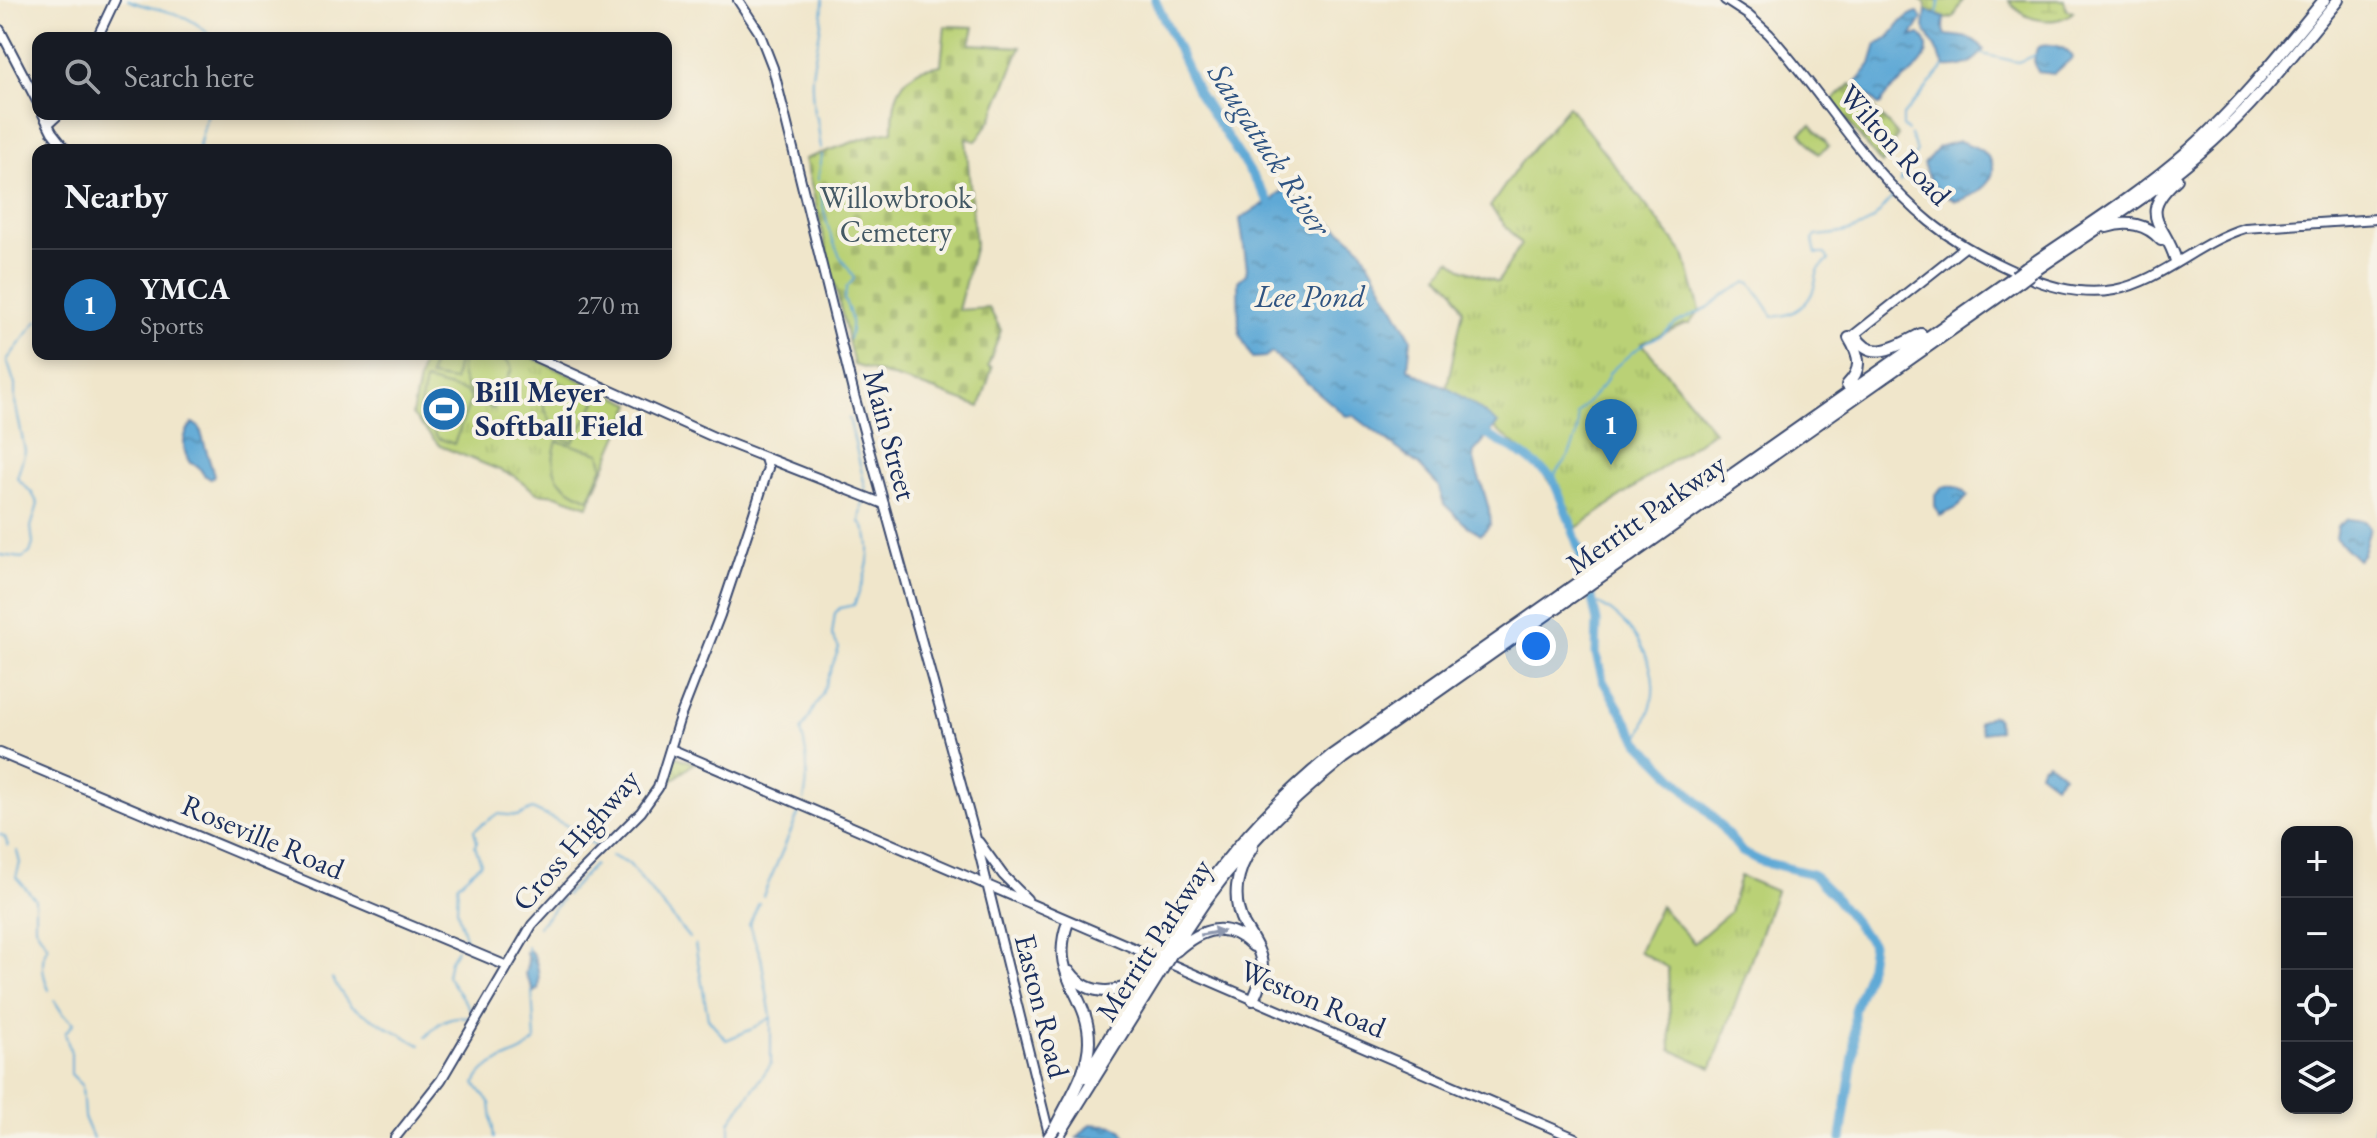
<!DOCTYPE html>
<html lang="en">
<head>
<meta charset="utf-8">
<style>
  body { margin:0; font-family:"EB Garamond",serif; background:#20242c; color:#f1f3f6 }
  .controls { position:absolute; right:24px; bottom:24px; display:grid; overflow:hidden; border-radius:16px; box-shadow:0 4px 12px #0003 }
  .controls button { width:72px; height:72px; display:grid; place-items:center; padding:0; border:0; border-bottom:2px solid #363941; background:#171b24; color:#f1f3f6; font:40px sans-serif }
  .you { position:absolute; left:1536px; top:646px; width:28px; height:28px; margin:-20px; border:6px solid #fff; border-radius:50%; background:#1a73e8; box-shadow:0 0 0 12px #1a73e833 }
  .badge { display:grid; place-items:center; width:52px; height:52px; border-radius:50%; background:#1f6fb2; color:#fff; font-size:26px; font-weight:700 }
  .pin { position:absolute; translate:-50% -66px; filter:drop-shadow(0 2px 4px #0008) }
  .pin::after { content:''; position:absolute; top:42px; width:28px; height:24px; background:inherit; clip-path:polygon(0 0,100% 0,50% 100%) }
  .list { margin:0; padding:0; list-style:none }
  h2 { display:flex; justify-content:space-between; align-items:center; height:104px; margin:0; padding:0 32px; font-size:34px }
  h2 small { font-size:26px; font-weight:400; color:#9ea1a6 }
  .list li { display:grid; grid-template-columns:52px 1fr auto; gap:24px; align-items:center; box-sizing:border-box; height:112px; padding:0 32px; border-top:2px solid #363941 }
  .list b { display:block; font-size:30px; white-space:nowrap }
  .list p { margin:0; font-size:26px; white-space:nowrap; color:#9ea1a6 }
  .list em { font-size:26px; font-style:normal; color:#9ea1a6 }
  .icon { flex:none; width:44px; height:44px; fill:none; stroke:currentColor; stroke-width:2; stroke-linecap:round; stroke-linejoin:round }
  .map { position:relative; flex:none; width:2377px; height:1138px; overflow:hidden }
  .search { position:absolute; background:#171b24; box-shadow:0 4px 12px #0003; left:32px; top:32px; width:640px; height:88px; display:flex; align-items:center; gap:20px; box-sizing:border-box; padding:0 28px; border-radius:16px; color:#9ea1a6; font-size:30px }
  .panel { position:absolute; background:#171b24; box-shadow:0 4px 12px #0003; left:32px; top:144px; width:640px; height:216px; border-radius:16px }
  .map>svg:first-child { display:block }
  .grass { fill:url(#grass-tufts); stroke:#6a806a; stroke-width:2 }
  .wetland { fill:url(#wetland-marsh); stroke:#6a806a; stroke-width:2 }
  .cemetery { fill:url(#cemetery-stones); stroke:#6a806a; stroke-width:2 }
  .garden { fill:#bad176; stroke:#6a806a; stroke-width:2 }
  .water { fill:url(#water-ripples); stroke:#3c6c9a; stroke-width:2 }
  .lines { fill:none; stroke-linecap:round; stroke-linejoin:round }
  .stream { stroke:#5ea9d6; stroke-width:2 }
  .river { stroke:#5ea9d6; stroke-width:9 }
  .secondary-casing { stroke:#3b4a6e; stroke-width:12 }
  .highway-casing { stroke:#3b4a6e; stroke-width:14 }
  .secondary { stroke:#fff; stroke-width:8 }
  .highway { stroke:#fff; stroke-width:10 }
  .highway-bridge-casing { stroke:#3b4a6e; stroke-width:14; stroke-linecap:butt }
  .highway-bridge { stroke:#fff; stroke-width:10 }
  .oneway { fill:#8d97ae }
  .labels { text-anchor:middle; stroke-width:8; stroke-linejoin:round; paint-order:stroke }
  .street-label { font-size:30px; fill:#1b2f5e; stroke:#f7f3e8 }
  .park-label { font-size:30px; fill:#435864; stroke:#f7f3e8 }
  .poi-label { font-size:30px; font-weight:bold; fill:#1b2f5e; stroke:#f7f3e8; text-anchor:start }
  .water-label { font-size:32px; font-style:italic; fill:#2f5482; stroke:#f7f3e8 }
</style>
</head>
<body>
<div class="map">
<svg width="2377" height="1138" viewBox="0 0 2377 1138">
  <defs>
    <pattern id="grass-tufts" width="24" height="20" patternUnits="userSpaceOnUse" patternTransform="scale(2)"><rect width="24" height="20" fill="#bad176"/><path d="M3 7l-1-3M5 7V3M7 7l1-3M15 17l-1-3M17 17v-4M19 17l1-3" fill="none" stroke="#9fb468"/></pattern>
    <pattern id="wetland-marsh" width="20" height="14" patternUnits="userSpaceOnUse" patternTransform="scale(2)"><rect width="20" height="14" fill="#bad176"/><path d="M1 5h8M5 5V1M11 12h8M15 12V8" fill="none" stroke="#9fb468"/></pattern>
    <pattern id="cemetery-stones" width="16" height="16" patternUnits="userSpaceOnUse" patternTransform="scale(2)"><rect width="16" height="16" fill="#bad176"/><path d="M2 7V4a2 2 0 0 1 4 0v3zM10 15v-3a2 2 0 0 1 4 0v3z" fill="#9fb468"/></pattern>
    <pattern id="water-ripples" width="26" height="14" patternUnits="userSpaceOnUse" patternTransform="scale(2)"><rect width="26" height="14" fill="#5ea9d6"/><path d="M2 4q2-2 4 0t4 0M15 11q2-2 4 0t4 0" fill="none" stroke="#4d8ab1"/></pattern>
  </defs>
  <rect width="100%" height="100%" fill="#f7f3e8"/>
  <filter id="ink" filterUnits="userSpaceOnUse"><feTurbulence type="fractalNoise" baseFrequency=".0125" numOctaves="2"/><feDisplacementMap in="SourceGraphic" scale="16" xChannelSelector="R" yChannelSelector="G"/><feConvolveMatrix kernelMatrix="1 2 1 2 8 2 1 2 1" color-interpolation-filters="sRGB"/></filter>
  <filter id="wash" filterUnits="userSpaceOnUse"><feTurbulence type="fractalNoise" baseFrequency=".006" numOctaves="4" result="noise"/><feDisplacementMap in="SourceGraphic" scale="32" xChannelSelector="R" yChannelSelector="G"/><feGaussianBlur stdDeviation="1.8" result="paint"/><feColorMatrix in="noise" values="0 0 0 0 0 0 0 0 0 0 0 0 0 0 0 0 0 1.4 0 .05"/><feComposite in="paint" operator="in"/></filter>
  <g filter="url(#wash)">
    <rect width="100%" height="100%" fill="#f0e6cb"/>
    <path class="grass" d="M1568 106 1684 254 1700 310 1689 324H1684L1642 343 1714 431 1575 529C1562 491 1528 451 1495 429 1473 414 1465 412 1446 391L1463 310 1454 290 1439 275 1450 260 1462 268 1498 282 1521 244 1490 207 1519 165Z
      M424 354H524L632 404 588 506 556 495 537 493 514 476 440 446 412 415Z
      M675 756 694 763 661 789Z
      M1740 876 1776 891 1712 1068 1671 1050 1668 968 1639 951 1660 906 1694 943 1730 912Z"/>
    <path class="wetland" d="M1920 0H1963L1954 17 1947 19 1926 10V4Z
      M2009 0H2064L2067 10 2073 12C2056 28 2019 20 2009 0Z"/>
    <path class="cemetery" d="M945 26 974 27 970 44 1021 47 991 120 976 141 966 138 975 245 958 310 989 308 1001 330 988 366 992 368 980 407 919 385 854 365 805 159 876 134 893 131C893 109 894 85 916 72 922 67 933 67 941 65Z
      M1851 84 1898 135 1882 164 1831 102Z"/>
    <path class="garden" d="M1811 125 1829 146 1818 154 1801 133Z
      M434 354H459L454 381 430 377Z
      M464 354H488L508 362 512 369 493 409C471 402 454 377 464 354Z
      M551 379 591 395 596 402 573 442 559 437 544 408 542 392Z
      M425 381 466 392 471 399 454 444 438 438 419 412Z
      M557 441 600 453 603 466 589 499C560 486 546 475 557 441Z"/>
    <path class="water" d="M1926 10 1944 18 1943 27 1946 35C1960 37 1976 36 1984 50 1973 64 1963 68 1945 67L1924 27Z
      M1918 12 1922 19 1911 37 1920 34C1948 61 1886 85 1881 104L1878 105 1856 83 1871 64 1877 44C1894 41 1897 17 1918 12Z
      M2041 46C2053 44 2067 46 2072 58L2054 74 2038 72 2034 61 2037 48Z
      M1959 141C1967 144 1976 146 1983 152 2010 173 1977 197 1956 201 1941 195 1926 180 1924 164L1938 147Z
      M1285 190 1347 235 1361 248 1411 338 1408 368C1420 378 1435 381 1449 389 1467 399 1482 411 1498 424L1473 453C1476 478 1490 499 1491 524L1481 534 1466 525 1444 504 1438 485 1419 465 1353 415 1346 416 1272 353 1265 357 1252 358 1239 333 1238 281 1246 274 1247 268 1240 219 1272 199 1274 201 1275 197Z
      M193 423 200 428C204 445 210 461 214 476L211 479 204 475 198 466 190 463C182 450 181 435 193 423Z
      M1951 486 1959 488 1968 496 1957 508 1940 516 1935 507V496L1943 487Z
      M2348 519 2364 521 2370 527 2363 553 2358 560 2335 538 2337 527Z
      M1991 715 1996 717 1999 731 1982 733 1978 723Z
      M2048 762 2063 775 2055 784 2039 772 2041 766Z
      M530 951C538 958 540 978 538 989L534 992 525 974 528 961 526 952Z
      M1090 1124C1105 1126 1120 1121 1126 1138H1077Z"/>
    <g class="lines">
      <path class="stream" d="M128 0C162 14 186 8 212 38
        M1937 14 1940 0
        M1982 54 2018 62 2035 55
        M1908 131 1903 126V116L1944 67
        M821 149 817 118 814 113C813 101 811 88 812 75 815 49 823 29 823 0
        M198 150 207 114
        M818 179 822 155
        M1900 182 1917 151 1910 135
        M819 184C823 207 827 231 838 252 842 262 850 268 854 279L847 287 844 299C850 312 854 324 849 339
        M849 418 866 490
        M1552 477C1567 463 1582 436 1577 414L1605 383 1610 372 1630 354 1648 341 1662 335 1676 323 1709 307 1724 295 1747 282 1751 283 1773 316C1791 318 1809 305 1814 288 1816 282 1816 274 1819 269 1822 265 1826 263 1829 260L1825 254H1816L1813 240 1816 236C1857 232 1871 229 1894 194
        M0 555 22 558 30 553 33 544 31 527 38 504 32 493 17 478 25 451 15 402V385L7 360 38 320
        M1592 601C1628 615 1660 661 1652 701 1650 715 1641 727 1639 742
        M804 801C809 777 808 754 801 731L822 694 839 648 832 635 835 613 840 608 854 605C864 581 879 544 860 522L863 500
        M0 834 5 837 8 846
        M17 851 20 863 16 877 35 899V927L48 946C39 960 43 976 49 990
        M611 856 629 864 689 938
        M566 895 594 865
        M763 896 800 810
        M538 927 562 899
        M466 941 457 910 458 884 481 863 475 846 477 841 474 830 497 814 518 816 532 809 566 825 597 847
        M695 944 708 1018 726 1040 752 1029 770 1018
        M527 947 528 953
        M457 949 450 960 447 976 472 1012
        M332 979 350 1006 420 1045
        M54 1000 63 1014 74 1023 65 1033 71 1053V1074L82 1085 84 1117 93 1138
        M426 1037C439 1021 449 1015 470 1017
        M2373 1132 2377 1111
        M494 1138 490 1103 475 1084C485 1058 519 1060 535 1041L532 991
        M730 1138V1122L771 1064V1017L761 957 749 925 759 903"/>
      <path class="river" d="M1155 0 1198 92 1274 209
        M1480 431 1520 453 1552 477 1570 521 1588 579 1597 622 1596 654 1603 681 1639 742 1714 818 1742 852 1760 861 1812 874 1832 894 1872 944 1868 972 1854 1010V1050L1841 1138"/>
    </g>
  </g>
  <g filter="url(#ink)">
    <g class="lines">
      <g class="secondary-casing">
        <path id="secondary" d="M738 0 759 32 773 68 854 395 976 839 1050 1138
          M1725 0 1748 15 1769 34C1824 95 1866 170 1930 222 1957 244 1988 260 2020 274 2049 287 2081 296 2114 290 2161 281 2198 242 2245 228L2377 219
          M0 30 38 103
          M97 38 115 0
          M43 114 52 132 66 150
          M48 124 59 114
          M1850 338 1965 247
          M529 354 716 438 884 504
          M671 749 1575 1138
          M0 753 507 966
          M979 842 1003 875 1027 899
          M395 1138 441 1080 532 925 574 879 641 812 658 788 679 720 720 615 754 513 768 468 765 458"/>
      </g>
      <g class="highway-casing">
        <path id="highway" d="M2107 227C2127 220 2147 224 2161 240
          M2176 261C2166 223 2135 217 2177 179
          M2026 268C2081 230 2139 194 2189 150 2240 105 2281 52 2324 0
          M2033 272C2094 230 2157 192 2212 142 2259 100 2297 49 2338 0
          M1856 336C1871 364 1899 345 1921 334
          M1847 385C1863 369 1860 356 1849 338
          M1252 848C1236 871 1231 899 1244 925 1252 939 1263 953 1262 970 1262 981 1257 991 1253 1000
          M1176 951C1202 928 1226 920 1253 946
          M1161 954C1209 876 1260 813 1332 755L2015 276
          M1169 958C1214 878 1272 815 1343 758L2021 281
          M1070 972C1090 999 1123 995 1146 973
          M1085 1077 1155 963
          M1055 1128C1068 1101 1089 1071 1089 1041 1089 993 1048 977 1068 922
          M1057 1138 1163 968"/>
      </g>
      <use href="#secondary" class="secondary"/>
      <use href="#highway" class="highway"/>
      <g class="highway-bridge-casing">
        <path id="highway-bridge" d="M2015 276 2026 268
          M2021 281 2033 272
          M1155 963 1161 954
          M1163 968 1169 958
          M1048 1138 1055 1128"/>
      </g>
      <use href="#highway-bridge" class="highway-bridge"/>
    </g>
    <defs><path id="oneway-solid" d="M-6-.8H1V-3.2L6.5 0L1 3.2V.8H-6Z" transform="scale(2)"/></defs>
    <use class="oneway" href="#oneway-solid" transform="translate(1212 933) rotate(-10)"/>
  </g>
  <defs>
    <g id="stadium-disc" transform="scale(2.3)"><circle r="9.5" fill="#1f6fb2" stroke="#f7f3e8"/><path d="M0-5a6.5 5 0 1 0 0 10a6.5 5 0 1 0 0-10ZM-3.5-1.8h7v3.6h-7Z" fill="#fff"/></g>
  </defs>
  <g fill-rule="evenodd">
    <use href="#stadium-disc" x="444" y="409"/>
  </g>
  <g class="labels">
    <g class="street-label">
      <text transform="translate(1895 145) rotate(48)" y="10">Wilton Road</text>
      <text transform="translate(890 435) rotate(75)" y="10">Main Street</text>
      <text transform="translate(1646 514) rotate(-35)" y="10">Merritt Parkway</text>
      <text transform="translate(263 837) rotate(23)" y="10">Roseville Road</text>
      <text transform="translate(576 840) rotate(-49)" y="10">Cross Highway</text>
      <text transform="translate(1154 940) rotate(-57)" y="10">Merritt Parkway</text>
      <text transform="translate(1313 999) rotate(23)" y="10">Weston Road</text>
      <text transform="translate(1042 1006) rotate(76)" y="10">Easton Road</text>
    </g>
    <g class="park-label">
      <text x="896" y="208">Willowbrook<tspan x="896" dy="34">Cemetery</tspan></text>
    </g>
    <g class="poi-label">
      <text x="475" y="402">Bill Meyer<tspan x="475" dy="34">Softball Field</tspan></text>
    </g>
    <g class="water-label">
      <text transform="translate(1270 149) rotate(57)" y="11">Saugatuck River</text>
      <text x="1310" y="307">Lee Pond</text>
    </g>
  </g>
</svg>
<div class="controls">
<button>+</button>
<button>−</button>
<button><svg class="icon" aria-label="locate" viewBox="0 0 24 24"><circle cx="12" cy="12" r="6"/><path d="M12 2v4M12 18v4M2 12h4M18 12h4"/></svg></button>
<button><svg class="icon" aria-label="layers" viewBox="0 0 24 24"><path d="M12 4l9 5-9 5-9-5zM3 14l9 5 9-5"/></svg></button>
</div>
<div class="you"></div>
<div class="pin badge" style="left:1611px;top:465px">1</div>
<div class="search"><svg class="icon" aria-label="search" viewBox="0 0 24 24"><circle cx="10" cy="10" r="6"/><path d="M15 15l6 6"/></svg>Search here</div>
<section class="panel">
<h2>Nearby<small></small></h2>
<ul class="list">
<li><span class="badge">1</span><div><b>YMCA</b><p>Sports</p></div><em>270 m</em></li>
</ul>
</section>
</div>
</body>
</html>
